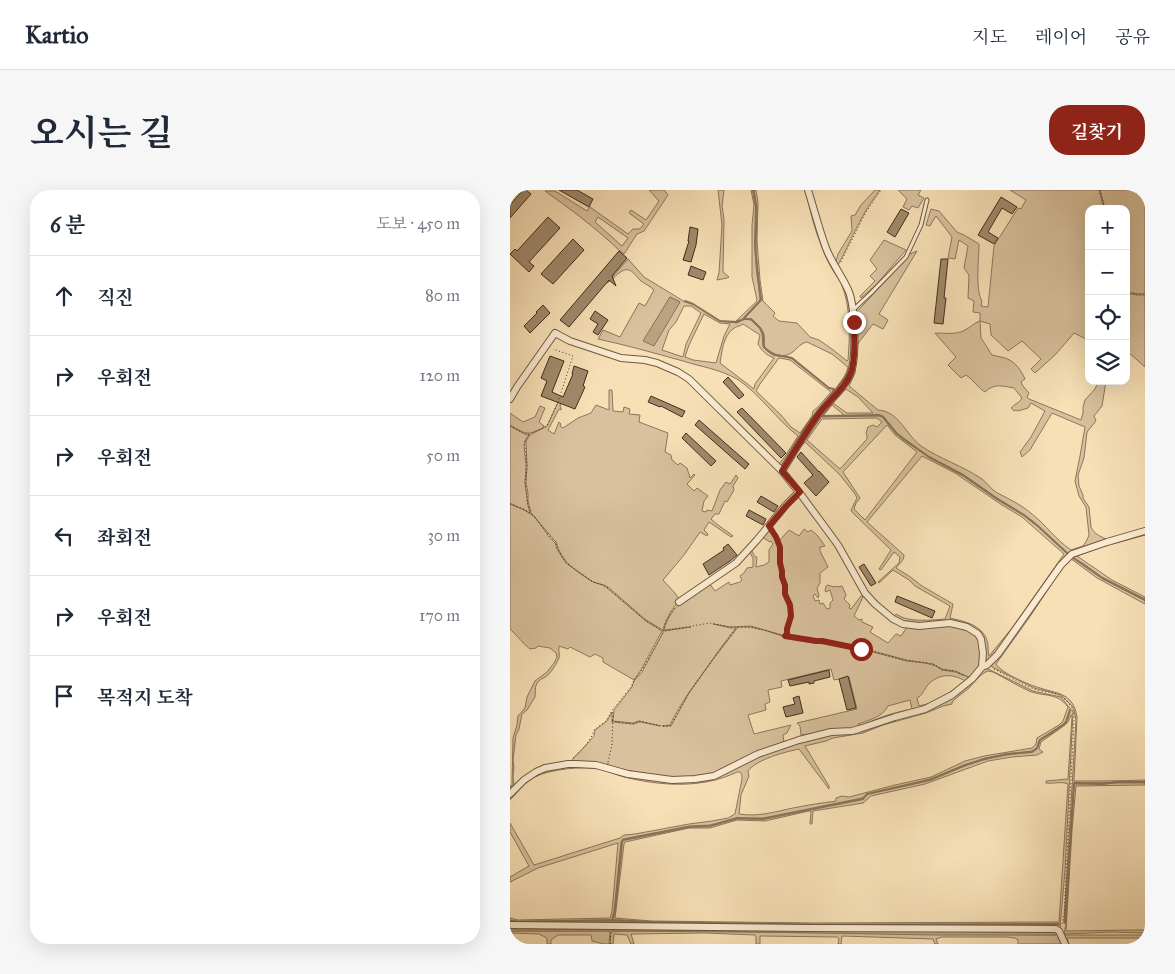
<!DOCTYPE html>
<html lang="ko">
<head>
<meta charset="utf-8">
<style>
  body { margin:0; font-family:"IM FELL Great Primer","Noto Serif KR",serif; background:#f6f6f7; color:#1f2937 }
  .controls { position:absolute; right:15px; top:15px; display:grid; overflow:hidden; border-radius:10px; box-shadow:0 5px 20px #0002 }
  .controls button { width:45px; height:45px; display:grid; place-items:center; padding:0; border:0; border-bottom:1px solid #e0e1e3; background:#fff; color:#1f2937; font:25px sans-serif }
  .stop { position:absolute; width:15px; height:15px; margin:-11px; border:4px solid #8f2418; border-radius:50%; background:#fff }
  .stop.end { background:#8f2418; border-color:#fff; box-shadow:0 1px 5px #0008 }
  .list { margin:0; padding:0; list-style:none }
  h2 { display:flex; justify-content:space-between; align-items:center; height:65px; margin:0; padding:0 20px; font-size:21px }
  h2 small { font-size:16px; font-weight:400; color:#747a83 }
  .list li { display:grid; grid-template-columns:32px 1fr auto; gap:15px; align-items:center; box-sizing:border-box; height:80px; padding:0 20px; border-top:1px solid #e0e1e3 }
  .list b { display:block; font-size:19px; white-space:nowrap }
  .list em { font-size:16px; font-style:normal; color:#747a83 }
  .icon { flex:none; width:28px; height:28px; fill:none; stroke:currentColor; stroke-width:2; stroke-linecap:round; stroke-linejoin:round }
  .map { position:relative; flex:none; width:635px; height:754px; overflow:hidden; border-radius:20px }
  header { display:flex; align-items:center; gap:30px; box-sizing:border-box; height:70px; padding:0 25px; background:#fff; border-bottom:1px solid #e0e1e3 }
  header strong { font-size:24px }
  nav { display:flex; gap:28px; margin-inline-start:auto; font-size:18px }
  .intro { display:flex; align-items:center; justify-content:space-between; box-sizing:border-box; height:120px; padding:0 30px }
  h1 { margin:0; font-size:35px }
  .button { padding:12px 22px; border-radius:20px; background:#8f2418; color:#fff; font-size:18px; font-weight:700 }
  main { display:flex; gap:30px; padding:0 30px }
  aside { flex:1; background:#fff; border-radius:20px; box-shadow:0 5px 20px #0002 }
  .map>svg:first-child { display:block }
  .green { fill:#d8c19c; stroke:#8d765c; fill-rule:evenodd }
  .water { fill:#b9a381; stroke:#897358 }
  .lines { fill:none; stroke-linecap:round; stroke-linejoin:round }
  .stream { stroke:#897358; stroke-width:2 }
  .building { fill:#a08a6c; stroke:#422c1b }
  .service-casing { stroke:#6f5942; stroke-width:5 }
  .minor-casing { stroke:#6f5942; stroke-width:8 }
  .path { stroke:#422c1b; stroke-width:1; stroke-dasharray:1 2.5; stroke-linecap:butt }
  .service { stroke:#faebd0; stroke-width:3 }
  .minor { stroke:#faebd0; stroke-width:6 }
  .route { stroke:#8f2418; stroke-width:6 }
</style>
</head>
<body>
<header>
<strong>Kartio</strong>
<nav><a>지도</a><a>레이어</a><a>공유</a></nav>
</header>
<div class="intro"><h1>오시는 길</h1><a class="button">길찾기</a></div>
<main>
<aside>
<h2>6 분<small>도보 · 450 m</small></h2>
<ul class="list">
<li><svg class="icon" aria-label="ahead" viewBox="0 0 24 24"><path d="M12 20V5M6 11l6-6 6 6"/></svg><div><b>직진</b></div><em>80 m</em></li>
<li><svg class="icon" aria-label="right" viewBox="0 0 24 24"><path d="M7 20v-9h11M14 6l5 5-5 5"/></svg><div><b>우회전</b></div><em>120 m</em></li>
<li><svg class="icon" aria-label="right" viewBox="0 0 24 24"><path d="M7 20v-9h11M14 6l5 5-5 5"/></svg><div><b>우회전</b></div><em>50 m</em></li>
<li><svg class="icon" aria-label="left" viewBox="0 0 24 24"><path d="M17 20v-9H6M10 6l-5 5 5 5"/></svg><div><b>좌회전</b></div><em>30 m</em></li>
<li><svg class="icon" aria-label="right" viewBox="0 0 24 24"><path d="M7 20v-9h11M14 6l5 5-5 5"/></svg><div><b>우회전</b></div><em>170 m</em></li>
<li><svg class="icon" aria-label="arrive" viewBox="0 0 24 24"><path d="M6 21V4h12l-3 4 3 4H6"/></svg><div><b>목적지 도착</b></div></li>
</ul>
</aside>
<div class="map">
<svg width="635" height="754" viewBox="0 0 635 754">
  <rect width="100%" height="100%" fill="#f7e0b6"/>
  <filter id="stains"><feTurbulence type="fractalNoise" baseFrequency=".004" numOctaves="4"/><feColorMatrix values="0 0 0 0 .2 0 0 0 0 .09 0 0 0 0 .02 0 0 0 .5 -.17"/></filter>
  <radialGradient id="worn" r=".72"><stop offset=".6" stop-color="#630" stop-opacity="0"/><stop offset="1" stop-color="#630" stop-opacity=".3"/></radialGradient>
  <path class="green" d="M139 0H154L158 5 134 41 127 44 114 64 110 61C87 39 62 20 35 1H45L77 21 80 17 118 44 123 39H130L134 34 119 23 121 20 136 30 149 11ZM88 27 118 48 112 56 85 32Z
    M208 0H214L212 16 214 29 213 82 219 87 217 88 207 90 209 83 212 35Z
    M241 0H243L246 17 245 62 250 110 233 129 226 131 246 112 247 110 242 87V35L244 15Z
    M244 0H246L248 13 247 50 250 90 253 111 265 123 263 126 269 131 287 133 300 147 309 150 322 159 337 171 338 170C340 146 341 116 331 93 328 87 324 83 321 77 316 69 313 60 310 52 303 35 300 18 295 0L333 94C342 119 342 140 341 167 340 173 341 180 338 186 334 192 327 198 323 204 327 194 336 188 338 177L322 164 297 152C292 153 288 157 284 161 273 170 263 164 254 157 254 152 255 148 254 144 251 136 243 129 235 128L251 110 246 62 247 17Z
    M365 0H370C351 24 342 49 328 75H327L320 64 314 44 324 71H326L328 64 342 41 341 26 345 25 351 15Z
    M388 0H411L408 5 414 8 408 18 402 16 399 20 393 17 397 9Z
    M500 0H589L594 19H579V149L578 150 564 143 546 164 525 183 521 179 531 169 512 151 498 161 481 145 480 134 470 131 471 148 482 165C485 166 488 166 491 167 503 169 510 178 515 189L511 192 513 196 519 203 517 207 519 209 571 230 573 223V217L575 210 585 199 589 191H596L592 216 584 226 586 231 577 242 574 268 568 285 569 296 573 305V308L579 317 581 337C584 344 590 346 596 349L635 338V340L563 362 504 440 477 473 464 439 418 433H396L384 427 386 424C398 433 421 430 435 429L440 416 405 396 399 390 383 380 369 393 368 392 389 373 390 367 384 362 371 380 369 379 381 360 342 322 341 320 347 308 345 304 330 285 295 252 288 260 287 259 311 226 313 227 369 226 373 227 387 244 393 250 419 267 453 286 486 309 513 325 529 337 557 363 523 331 487 308 454 285 419 267 394 249 387 243 373 226 369 225 331 226 333 224 322 215 313 226 311 224 341 186 344 125 400 64 407 61 369 124 378 130 373 139 363 134 349 152 347 157 345 183 339 196 368 220C389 221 396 245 411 256 430 269 453 276 472 289 476 292 479 296 483 300 488 304 494 306 499 309 507 313 515 318 522 324 536 335 546 350 561 360L573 356 577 350 579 345 576 317 569 306 565 291 570 266 575 237 542 223 520 260 512 267 510 262 521 247 535 221 521 213 518 218 508 221 506 220 504 221 501 218C504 214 510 213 512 208L504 198C492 196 484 193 475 202 468 198 464 190 456 185L451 188 438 175 446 167 425 143C435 143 447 145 455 140 461 137 464 133 470 131V123L463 122 464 111 458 108 459 85 454 78 458 56 449 50 445 69 438 68 442 47 426 26 420 36 416 35 421 19 429 21 447 42 454 45 469 54C469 68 465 100 472 111L471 116 478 117 484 56 508 18 511 19 516 10ZM336 199 348 207 363 223H337L323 213ZM367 228 372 232 367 237 363 235 358 237 356 243 357 246V249L330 279 297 250 312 229ZM377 235 385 245 407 262 355 330 344 319 346 313 350 308 333 282ZM412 266 445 283 492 315 512 327 554 364 502 438 479 466C478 462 478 458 478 454 474 435 456 432 440 428L443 414 412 396 399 386 386 378C389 374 394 371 394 365L357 332Z
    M590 0H635V104H628L616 102V19H595Z
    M374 50 396 60 366 95 351 108 350 106 365 91 360 86 367 79 360 70Z
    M118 69 134 87 175 112 183 114 210 131 227 133 234 129 241 130 250 139 252 144 253 157C257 160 260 164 264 165 270 167 276 166 282 169L319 198 324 199 322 203 306 222 308 223 279 266 271 276 269 274 276 265 288 246C266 229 250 204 227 189 209 179 192 177 173 171 144 163 116 155 88 149L93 140 110 147 129 113 135 116 144 100C140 96 135 94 131 91 125 86 121 76 112 81 106 84 103 90 97 93ZM160 107 170 112 134 151ZM174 116H181L191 123 176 154 173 167 152 160 159 140 166 132ZM194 124 210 133 220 134 214 146 206 173 183 170 175 167 179 155ZM233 134 250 145 248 154C252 161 256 165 264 168L245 194 244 199 210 173C212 162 213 146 223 139 226 136 229 137 233 134ZM269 168 280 170 321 202 308 217 303 221 302 226 290 243 281 237 271 225 246 201 250 194Z
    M616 103 627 105H635V177L618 162 616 163Z
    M99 200H102L103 221 113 222 114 217 120 219 119 224 130 225 129 232 158 243 155 262 161 265 162 270 168 275 170 273 177 278 180 288 184 284 185 285 177 294 184 301 187 298 198 306 194 311 192 321 196 322 197 320 202 321 210 300 216 292 220 294 226 285 228 288 223 296 224 300 217 312 215 311 209 324H205L201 329C208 336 216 340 223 346L221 347 199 332 194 340 198 344 197 346 190 342 174 365 153 390 164 402 170 410C162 418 156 429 153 440L136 430 98 397C93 394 88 394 83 392 67 382 51 372 46 352L21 323 18 311V303L16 293 17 277 16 251 20 245 37 236 50 208H52L50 216 51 218V220L49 219 38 240 44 244 49 232 51 234 50 236 53 238 68 228 81 223 86 215 99 220Z
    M30 216 35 218 29 232 34 236 33 238C15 246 17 244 0 235V223L13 232 25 227Z
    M0 236 15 244H19L15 251 14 255 16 276 15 293 18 316 20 323 0 313Z
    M0 314 14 320 24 326 40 348 45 353 47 359 56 373 83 392 93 395 97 398 136 431 152 441 131 480 124 490 93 472V468L85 464 80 467 60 457 58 459 49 456C48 460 50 464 49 468 47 473 42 481 38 485 35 488 31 488 28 492 24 497 26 501 25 507L17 520 12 524 9 539 6 545 3 570 4 577 3 587 4 594 3 598 0 601V595L1 597 2 596 3 548 7 535 8 526 15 518 17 507 25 491 37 482 44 473 47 467 46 463 40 458 28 456 26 458 20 459C12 453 8 446 0 439Z
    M259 338 266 347 270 356 269 351 279 340 289 346 294 339 298 342 301 340 307 345 315 356 310 357V361L318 377 310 383V393L307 398 309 406 308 408 305 404 303 406 305 411 309 410 310 414 313 413 317 419 320 418V413L323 410 320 400 316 402 315 401 316 396 318 395 324 397 326 396 328 397 332 396 336 405 334 409 340 415 339 418 341 419 351 406 353 407 344 426 349 430 352 429V432L363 437 360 442 378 453 386 444 391 446 397 437C415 436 462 429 469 451 470 454 470 456 470 459 471 472 469 477 461 488L445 481 432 479 423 474 396 470 356 459 312 450 276 446 278 444V439L277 444 275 446 241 436 220 437 203 434 221 438H226C216 450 207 463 198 476 184 495 170 514 160 535L152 536H161L179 503 204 468 228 437H240L254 440 275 447 306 452 311 451 331 456 356 460 396 471 415 473 426 476 432 480 445 482 460 488 457 492C443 483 428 483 417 496 413 501 413 505 407 508L409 516 421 513 442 501 430 511 355 536V534C370 527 386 522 402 519L400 510 378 516C373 527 359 530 348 534L349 538 291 545 290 536 287 533 347 519 339 487 324 490 321 479 271 491 272 497 258 500 260 512 255 514 256 520 238 525 244 544 281 535 277 543 273 545 274 552 205 583 176 588 144 586 98 576V573L97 575 60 572 76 555 84 546 85 540 97 531 102 522V532L123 534 130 532 150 536 129 531 123 533 103 531 104 520 122 497 124 491 132 482 154 441 181 437 154 440C161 414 178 408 199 393L205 401 219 392 220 395 230 392 232 390 230 386 234 383 237 378 243 377V368L239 361 241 359 245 367H247L246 377 254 375 259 372V360L263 354 261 351 260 352 252 347Z
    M635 343V345L588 358 567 366 602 390 635 407V409L592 387 574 374 562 367 592 388 635 410V414L587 388 560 368 555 374 519 428 486 474C491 483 519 495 530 498 549 504 563 503 567 527L564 591C588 591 611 591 635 590V592C611 592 588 593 564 593L554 733 566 530 564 520 562 516 551 505 524 498 482 477 481 474 498 453 553 373 562 365Z
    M476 478 523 501 551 507 563 522 555 681 550 738 155 734 102 732 0 733V731L8 732 102 731 142 733 308 735H549V734H308L142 732 103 730 105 721 112 652 114 650 179 637 200 636 227 629H253L353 609 358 604 420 590 455 576 475 569 497 565 522 562 527 559 530 550C544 542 558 537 560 520L556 532 552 535 529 550 527 558 522 561 497 564 475 568 455 575 420 589 357 604 352 608 253 628H227L200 635 179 636 113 649 111 652 104 721 102 730 8 731 0 730V728L8 730 100 728 102 721 108 653 28 678 0 692V687L19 676 0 642V633L24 675 94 653 110 648 114 645 125 644 179 634 202 631 218 628 225 624 232 589V585L230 582H227C192 599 151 596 114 587 106 585 98 581 89 579 73 576 40 579 25 587 15 592 8 602 0 610V606L17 590 38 580 66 576H74L189 591 263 560 423 518 449 503 474 479ZM478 481 483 482C495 488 506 495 519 501 534 507 547 502 558 517L553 531 549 535 527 548 526 554 522 558 474 566 455 571 421 587 385 595 339 607 332 606 326 608V611C312 613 297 615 283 618 264 622 248 627 229 624L231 605 239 586 238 581C247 569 275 562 289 559L319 599V596L295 556 316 551 323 548 353 543 373 535 416 523 433 516 442 514V512C447 507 453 503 459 498 465 492 470 484 478 481ZM561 525 562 527 558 589 536 591V593C544 594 551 591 558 594L549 732 305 733 141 731 105 728 114 654 115 652 179 638H200L227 630 255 631 299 621H301L300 634H302L303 621 353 613 361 606 415 594 478 571 502 567 527 565 533 562 529 559 531 552 555 535 558 532Z
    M606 593H635V595L566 596 562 640 556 741 627 740H635V743L602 742 555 744V745H635V748H557L559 754H556L554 745 556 733 564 594H593Z
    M0 737 546 742 551 754H508V750L505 748 497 747H432L426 749 428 754H425L423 749 332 746 331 754H328L329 749 327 747 250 746V754H246V747L245 745 195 743 121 744 124 754H121L117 745 104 744 103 754H100L101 742 112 741 546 745 543 742H541L0 739Z
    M0 741H97L100 742 99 754H94L82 751 81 745H48L41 750V754H37V748L29 744 0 743Z"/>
  <path class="water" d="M160 107 170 112 144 156 133 151Z
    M0 739 541 742 546 743V745H424L192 741H0Z"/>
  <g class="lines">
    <path class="stream" d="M175 111 183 114 210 131 227 132 234 129H241L250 138 253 144 254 157C257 160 260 163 265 165 271 166 276 166 282 168L319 198 324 199 322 204 316 211
      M234 128 251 110 247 81 245 53 246 17 243 0
      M311 225 313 226 369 225 373 227 387 244 394 249 419 267 453 285 486 308 514 325 529 337 557 363
      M562 367 592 388 635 410
      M102 730 105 721 112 652 113 650 179 637 200 636 227 628 253 629 353 609 357 604 420 590 455 575 475 569 497 564 522 562 527 558 530 550 553 535 556 532 560 520
      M0 731 8 732 102 730 142 732 308 735 549 734
      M555 733 564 593 593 594 606 592H635"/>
  </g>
  <path class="building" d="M13 0H16L21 4 0 28V15Z
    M49 0H67L83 9 79 17Z
    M491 7 507 17 502 24 492 18 478 42 488 48 484 54 468 45Z
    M391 19 399 23 385 47 377 42Z
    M38 27 50 38 19 72 24 76 19 82 0 64 5 59 7 61Z
    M180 37 188 39 186 55 181 72 173 70 179 51H178Z
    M63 49 74 60 43 94 31 84Z
    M109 61 117 68 102 86 106 96 99 90 59 137 50 130Z
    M431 69H438L434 108H436L433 134 424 133Z
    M181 76 196 82 193 90 178 85Z
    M33 115 40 123 20 143 14 136 27 123 26 122Z
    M85 121 98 130 88 145 83 142 88 134 80 129Z
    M40 166 54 171 42 202 53 207 63 184H62L64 176 78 181 73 196 75 197 65 219 31 206 37 191 31 188Z
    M218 187 234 205 229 209 213 192Z
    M141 206 175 221 172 227 151 216 150 217 138 212Z
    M232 218 276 263 271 268 227 222Z
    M189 230 239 274 235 279 185 235Z
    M176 243 206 271 201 276 172 248Z
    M291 262 309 282V281L319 292 306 306 294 293 303 285 287 267Z
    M251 306 268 316 264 322 247 312Z
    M239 320 256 329 253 335 236 326Z
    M218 354 227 365 220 371 199 385 193 374 214 360 213 358Z
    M354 374 366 393 361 396 349 377Z
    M387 406 425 421 422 428 385 412Z
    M319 480 320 487 304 491V493L299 494V492L280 496 278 490Z
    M338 486 346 518 337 520 329 489Z
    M289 506 293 523 276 527 273 517 285 514 283 508Z"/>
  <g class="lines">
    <g class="service-casing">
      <path id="service" d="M344 119 361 103 396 67 411 35 417 10"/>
    </g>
    <g class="minor-casing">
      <path id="minor" d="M0 209 7 197 45 143 60 151 111 168 135 170 147 173 168 182 179 189 272 281 289 302 328 355 355 403 365 414 383 429 393 434 409 436 440 433 457 437 468 444 471 449 473 463 472 477 462 489 442 505 415 519 385 527 349 539 342 541 321 542 289 550 248 564 204 586 185 589 162 590 118 584 86 575 66 574H58L35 578 26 582 14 590 0 604
        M272 281C284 262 295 242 309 224 319 211 333 199 340 185 347 169 345 118 339 102 333 87 322 74 316 58 309 39 304 19 298 0
        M169 412 226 373 247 350 276 315 289 302
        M472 477 477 475 488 464 551 375 562 364 568 362 597 352 635 341
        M0 735 296 738 546 739 549 741 555 754"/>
    </g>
    <path class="path" d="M590 0 595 19
      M331 72 356 22 371 0
      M616 102 627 104H635
      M0 236 15 244H20L37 236 48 212 63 166 43 159
      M19 245 15 251V255L17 276 15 293 17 304V311L21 323
      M0 314 14 319 24 326 41 348 46 352 47 358 56 373 83 392 93 395 98 398 136 431 153 441 200 433 220 437H240L254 440 275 446 306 451H312L356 460 396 470 423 474 432 480 445 481 455 486
      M263 341 271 357 270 373 272 381V387L275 395V404L280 415 281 429 277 439V444L275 446
      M484 479C496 485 507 492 519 497 536 505 547 498 560 515 564 520 564 524 564 530L554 724 552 736
      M102 531 123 534 130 531 152 536H160L179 503 204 468 227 437
      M63 568C72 560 81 551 84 540L96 531 103 519 121 497 124 490 132 480 150 448 153 441 156 431 165 417
      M98 572 102 555 103 521
      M100 754 101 742"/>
    <use href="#service" class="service"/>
    <use href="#minor" class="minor"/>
  </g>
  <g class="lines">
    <path class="route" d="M344 132C344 147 346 164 342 179 338 196 318 211 308 225 295 243 284 262 272 281L290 302 276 316 259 336 266 347 270 357V373L272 381V387L275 395V404L280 415 281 426 277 439V444L275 446 306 451H312L351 459"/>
  </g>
  <rect width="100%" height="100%" filter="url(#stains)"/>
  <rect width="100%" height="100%" fill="url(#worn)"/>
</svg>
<div class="controls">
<button>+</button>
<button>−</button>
<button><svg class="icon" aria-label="locate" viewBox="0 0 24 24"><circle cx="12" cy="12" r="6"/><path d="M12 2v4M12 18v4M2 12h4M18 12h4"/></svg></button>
<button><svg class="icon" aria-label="layers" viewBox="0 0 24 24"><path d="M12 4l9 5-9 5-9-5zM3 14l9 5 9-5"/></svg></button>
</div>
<div class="stop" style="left:351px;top:459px"></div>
<div class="stop end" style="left:344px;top:132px"></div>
</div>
</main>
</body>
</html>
